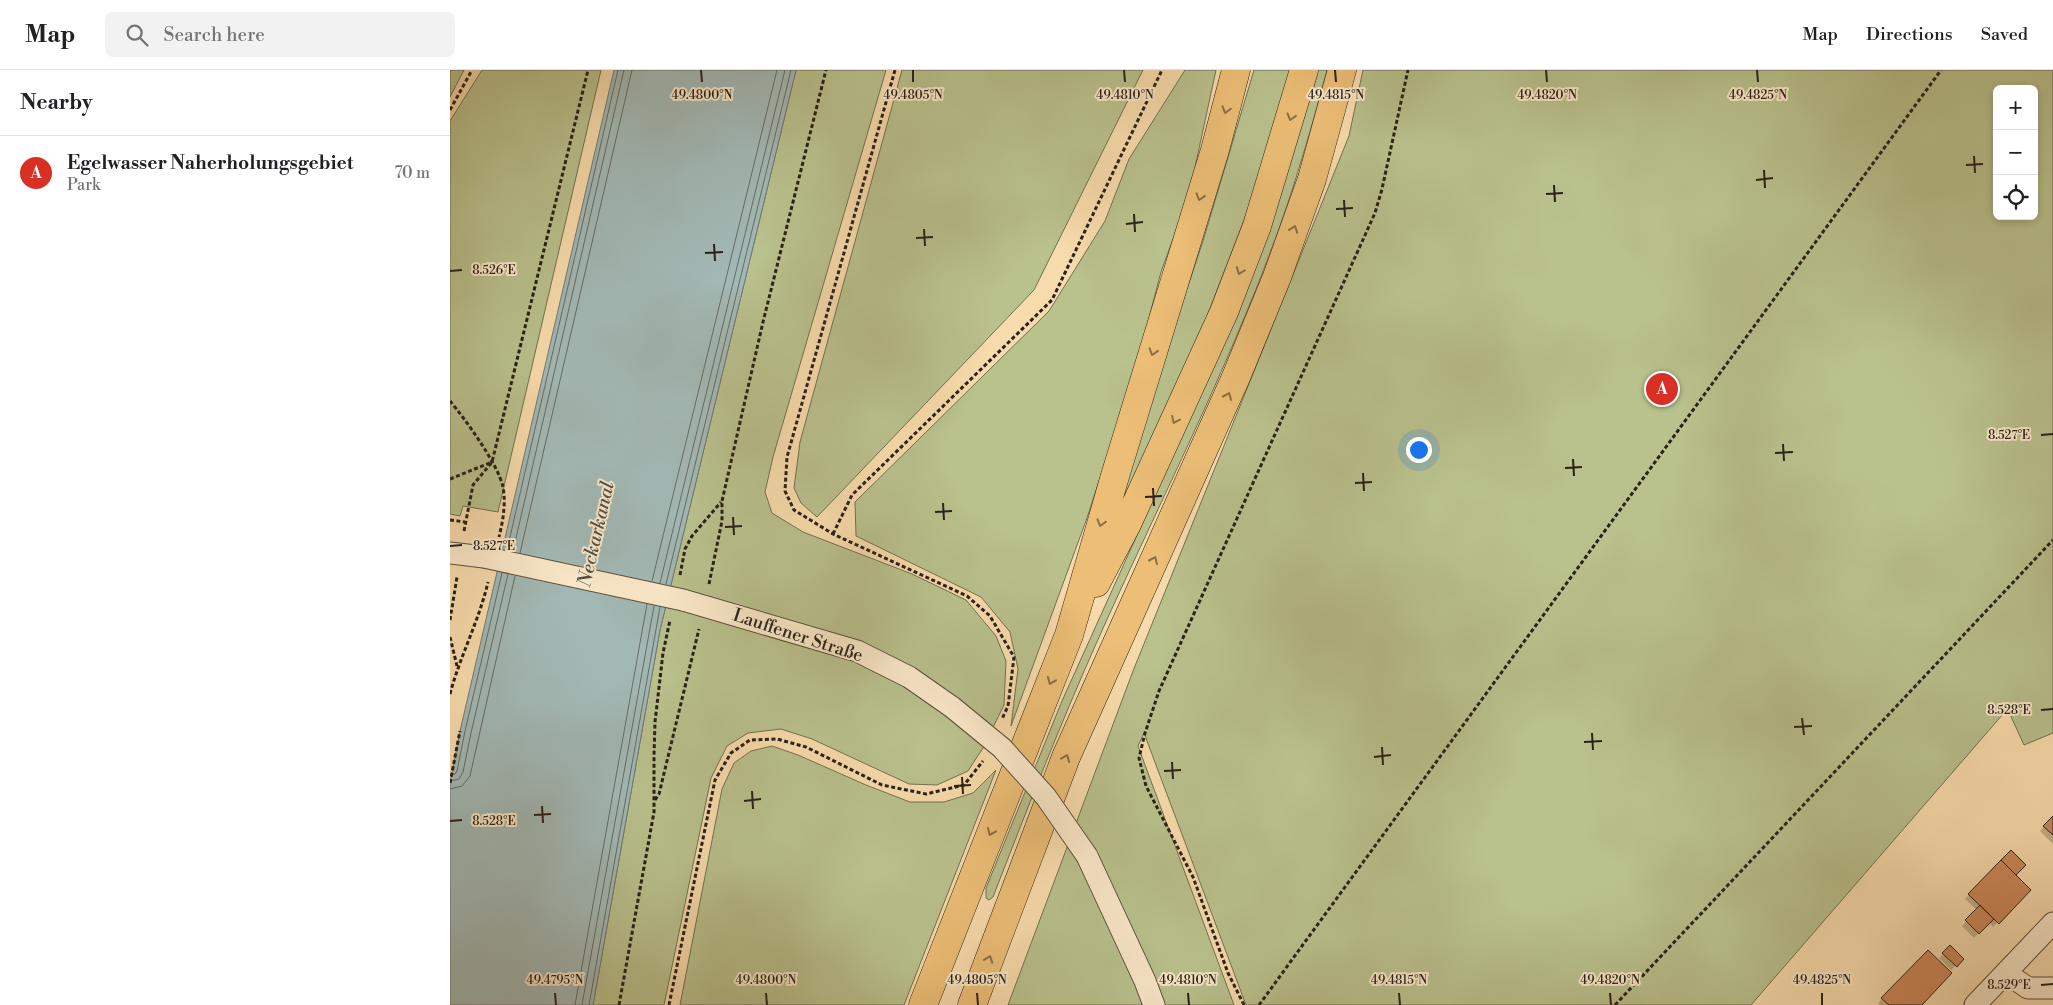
<!DOCTYPE html>
<html lang="en">
<head>
<meta charset="utf-8">
<style>
  body { margin:0; font-family:"Libre Bodoni",serif; background:#f2f2f2; color:#202124 }
  .controls { position:absolute; right:15px; top:15px; display:grid; overflow:hidden; border-radius:8px; box-shadow:0 2px 8px #0003 }
  .controls button { width:45px; height:45px; display:grid; place-items:center; padding:0; border:0; border-bottom:1px solid #e0e0e0; background:#fff; color:#202124; font:25px sans-serif }
  .you { position:absolute; left:968px; top:379px; width:18px; height:18px; margin:-12px; border:4px solid #fff; border-radius:50%; background:#1a73e8; box-shadow:0 0 0 8px #1a73e833 }
  .badge { display:grid; place-items:center; width:32px; height:32px; border-radius:50%; background:#d93025; color:#fff; font-size:16px; font-weight:700 }
  .pin { position:absolute; translate:-50% -50%; border:2px solid #fff; box-shadow:0 1px 5px #0006 }
  .list { margin:0; padding:0; list-style:none }
  h2 { display:flex; justify-content:space-between; align-items:center; height:65px; margin:0; padding:0 20px; font-size:21px }
  h2 small { font-size:16px; font-weight:400; color:#757577 }
  .list li { display:grid; grid-template-columns:32px 1fr auto; gap:15px; align-items:center; box-sizing:border-box; height:75px; padding:0 20px; border-top:1px solid #e0e0e0 }
  .list b { display:block; font-size:19px; white-space:nowrap }
  .list p { margin:0; font-size:16px; white-space:nowrap; color:#757577 }
  .list em { font-size:16px; font-style:normal; color:#757577 }
  .icon { flex:none; width:28px; height:28px; fill:none; stroke:currentColor; stroke-width:2; stroke-linecap:round; stroke-linejoin:round }
  .map { position:relative; flex:none; width:1603px; height:935px; overflow:hidden }
  header { display:flex; align-items:center; gap:30px; box-sizing:border-box; height:70px; padding:0 25px; background:#fff; border-bottom:1px solid #e0e0e0 }
  header strong { font-size:24px }
  nav { display:flex; gap:28px; margin-inline-start:auto; font-size:18px }
  .search { width:350px; height:45px; background:#f2f2f2; display:flex; align-items:center; gap:12px; box-sizing:border-box; padding:0 18px; border-radius:8px; color:#757577; font-size:19px }
  main { display:flex }
  aside { flex:1; background:#fff }
  .map>svg:first-child { display:block }
  .green { fill:#b9c18d; stroke:#717052; fill-rule:evenodd }
  .water { fill:#a2b8b4; stroke:#727b75 }
  .shadow { fill:#0003 }
  .lines { fill:none; stroke-linecap:round; stroke-linejoin:round }
  .shore { stroke:#666c66; stroke-width:1 }
  .building { fill:#cc885a; stroke:#292017 }
  .minor-casing { stroke:#5d4f3c; stroke-width:23 }
  .trunk-casing { stroke:#292017; stroke-width:29 }
  .path { stroke:#292017; stroke-width:3; stroke-dasharray:4 2.5; stroke-linecap:butt }
  .minor { stroke:#fae8c9; stroke-width:21 }
  .trunk { stroke:#ecbe76; stroke-width:28 }
  .minor-bridge-casing { stroke:#5d4f3c; stroke-width:23; stroke-linecap:butt }
  .minor-bridge { stroke:#fae8c9; stroke-width:21 }
  .oneway { stroke:#8a6f46 }
  .ticks { fill:none; stroke:#292017; stroke-width:2 }
  .labels { text-anchor:middle; stroke-width:4; stroke-linejoin:round; paint-order:stroke }
  .street-label { font-size:18px; fill:#292017; stroke:#fae8c9 }
  .water-label { font-size:19px; font-style:italic; fill:#4d4e46; stroke:#fae8c9 }
  .ticks-label { font-size:12px; text-anchor:middle; fill:#292017; stroke:#fae8c9; stroke-width:4; stroke-linejoin:round; paint-order:stroke }
</style>
</head>
<body>
<header>
<strong>Map</strong>
<div class="search"><svg class="icon" aria-label="search" viewBox="0 0 24 24"><circle cx="10" cy="10" r="6"/><path d="M15 15l6 6"/></svg>Search here</div>
<nav><a>Map</a><a>Directions</a><a>Saved</a></nav>
</header>
<main>
<aside>
<h2>Nearby<small></small></h2>
<ul class="list">
<li><span class="badge">A</span><div><b>Egelwasser Naherholungsgebiet</b><p>Park</p></div><em>70 m</em></li>
</ul>
</aside>
<div class="map">
<svg width="1603" height="935" viewBox="0 0 1603 935">
  <rect width="100%" height="100%" fill="#f8dbac"/>
  <filter id="stains"><feTurbulence type="fractalNoise" baseFrequency=".004" numOctaves="4"/><feColorMatrix values="0 0 0 0 .2 0 0 0 0 .09 0 0 0 0 .02 0 0 0 .5 -.17"/></filter>
  <radialGradient id="worn" r=".72"><stop offset=".6" stop-color="#630" stop-opacity="0"/><stop offset="1" stop-color="#630" stop-opacity=".3"/></radialGradient>
  <path class="green" d="M0 0H14L0 27Z
    M32 0H151L48 442 13 436 10 446 0 444V51Z
    M346 0H436L323 387 315 422 322 443 353 462 462 504 516 530 546 566 556 591 554 635 533 678 518 701 487 715 459 714 362 669 331 659 298 663 277 676 261 708 214 935H143L210 560Z
    M452 0H693L584 220 367 447 351 433 344 418 350 372Z
    M735 0H766L739 125 711 202 686 297 637 448 561 656 568 599 560 562 531 527 406 466 405 432 599 241 655 151 679 89Z
    M804 0H840L810 109 757 246 661 466 678 396 753 171Z
    M866 0H877C862 56 846 112 826 167 775 306 706 439 646 574 609 657 576 742 543 827L539 830 536 828V818L612 631 726 379Z
    M913 0H1603V663L1574 675 1558 640 1560 636 1301 935H796L694 663 688 676 784 935H558L683 601 899 66ZM1547 19H1584V146H1547Z
    M322 676 348 685 416 715 460 732H494L523 723 546 700 454 935H230L272 719 284 693 301 681Z"/>
  <path class="water" d="M164 0H346L210 560 143 935H0V713L10 661Z"/>
  <path class="shadow" d="M1603 747V774L1590 761Z
    M1561 781 1564 805 1579 820 1543 857 1539 852 1524 868 1512 856 1527 840 1515 829Z
    M1500 877 1512 889 1501 900 1489 888Z
    M1478 881 1470 935H1430L1428 933Z"/>
  <g class="lines">
    <path class="shore" d="M57 480 168 0
      M63 481 174 0
      M70 483 182 0
      M202 511 327 0
      M210 513 335 0
      M216 514 341 0
      M0 705 5 704 7 701 15 661 52 503
      M0 711 9 709 13 702 21 663 58 504
      M0 719 12 716 20 706 65 506
      M125 935 197 534
      M132 935 204 536
      M139 935 210 537"/>
  </g>
  <path class="building" d="M1603 746V765L1593 756Z
    M1561 780 1576 795 1566 805 1551 790Z
    M1551 790 1581 820 1549 854 1518 824Z
    M1530 835 1544 849 1529 864 1515 850Z
    M1500 875 1514 889 1507 897 1492 883Z
    M1478 880 1502 903 1472 935H1439L1431 928Z"/>
  <g class="lines">
    <g class="minor-casing">
      <path id="minor" d="M0 483 34 487
        M233 530 407 581 459 607 502 637
        M637 786 695 911 704 935
        M1556 903 1578 918H1603
        M1525 935 1603 853"/>
    </g>
    <g class="trunk-casing">
      <path id="trunk" d="M646 513 677 454 774 242 807 156 854 0
        M473 935 619 565 665 406 765 80 786 0
        M522 935 616 687 786 307 827 207 862 109 892 0"/>
    </g>
    <path class="path" d="M445 0 337 387 335 421 344 440 383 464 517 526 540 546 564 587 558 636 552 649
      M0 40 22 0
      M0 331C15 349 48 394 53 417 56 433 53 451 49 467
      M0 409 42 392
      M0 450 15 452
      M14 461 23 415 42 392 138 0
      M383 464 402 425 602 230 712 0
      M230 505 235 479 242 466 271 432
      M259 514 272 451V431L313 252 376 0
      M0 550 7 507
      M0 567 7 596
      M0 624C10 586 29 551 38 512
      M0 713 10 661
      M205 730 209 724 249 559
      M169 935 204 742V686L205 652 213 583 220 550
      M219 935 265 710 281 683 300 670 327 669 356 677 432 715 476 724 514 715 533 691
      M794 935 778 903 743 807 696 716 689 688 695 663 709 621 925 143 932 119 958 0
      M809 935 1491 0
      M1165 935 1603 470"/>
    <use href="#minor" class="minor"/>
    <use href="#trunk" class="trunk"/>
    <g class="minor-bridge-casing">
      <path id="minor-bridge" d="M34 487 233 530
        M502 637 552 678 596 727 637 786"/>
    </g>
    <use href="#minor-bridge" class="minor-bridge"/>
  </g>
  <defs><path id="oneway-chevron" d="M-2-3.5L2.5 0L-2 3.5" fill="none" stroke-width="1.6" stroke-linecap="round" stroke-linejoin="round" transform="scale(1.25)"/></defs>
  <g class="oneway">
    <use href="#oneway-chevron" transform="translate(776 40) rotate(106)"/>
    <use href="#oneway-chevron" transform="translate(841 47) rotate(107)"/>
    <use href="#oneway-chevron" transform="translate(750 127) rotate(107)"/>
    <use href="#oneway-chevron" transform="translate(844 159) rotate(-70)"/>
    <use href="#oneway-chevron" transform="translate(790 201) rotate(111)"/>
    <use href="#oneway-chevron" transform="translate(703 282) rotate(107)"/>
    <use href="#oneway-chevron" transform="translate(778 326) rotate(-66)"/>
    <use href="#oneway-chevron" transform="translate(725 350) rotate(115)"/>
    <use href="#oneway-chevron" transform="translate(651 453) rotate(106)"/>
    <use href="#oneway-chevron" transform="translate(704 490) rotate(-66)"/>
    <use href="#oneway-chevron" transform="translate(601 611) rotate(112)"/>
    <use href="#oneway-chevron" transform="translate(616 688) rotate(-68)"/>
    <use href="#oneway-chevron" transform="translate(541 762) rotate(112)"/>
    <use href="#oneway-chevron" transform="translate(539 889) rotate(-70)"/>
  </g>
  <path class="ticks" d="M251 0 252 12M463 0V12M674 0 675 12M885 0 886 12M1096 0 1097 12M1307 0 1308 12M1524 86 1525 103M1516 95 1533 94M1314 100 1315 118M1306 110 1323 108M1104 115 1105 132M1096 124 1113 123M894 130 895 147M886 139 903 138M684 144 685 162M676 154 693 152M474 159 475 176M466 168 483 167M264 174 265 191M255 183 273 182M0 201 12 200M1591 365 1603 364M1333 374 1334 391M1325 383 1343 382M1123 389 1124 406M1115 398 1132 397M913 403 914 421M905 413 922 412M703 418 704 436M695 427 712 426M493 433 494 450M485 442 502 441M283 447 284 465M275 457 292 456M0 476 12 475M1591 640 1603 639M1352 648 1354 665M1344 657 1362 656M1142 663 1143 680M1134 672 1152 671M932 677 933 695M924 687 941 685M722 692 723 709M714 701 731 700M512 707 513 724M504 716 521 715M302 721 303 739M294 731 311 729M92 736 93 753M84 745 101 744M0 751 12 750M1591 915 1603 914M105 923 106 935M316 923 317 935M527 923 528 935M738 923 739 935M949 923 950 935M1160 923 1161 935M1372 923V935"/>
  <g class="labels">
    <g class="street-label">
      <text transform="translate(348 565) rotate(18)" y="6">Lauffener Straße</text>
    </g>
    <g class="water-label">
      <text transform="translate(145 464) rotate(-77)" y="7">Neckarkanal</text>
    </g>
  </g>
  <g class="ticks-label">
    <text x="252" y="29">49.4800°N</text>
    <text x="463" y="29">49.4805°N</text>
    <text x="675" y="29">49.4810°N</text>
    <text x="886" y="29">49.4815°N</text>
    <text x="1097" y="29">49.4820°N</text>
    <text x="1308" y="29">49.4825°N</text>
    <text x="44" y="204">8.526°E</text>
    <text x="1559" y="369">8.527°E</text>
    <text x="44" y="480">8.527°E</text>
    <text x="1559" y="644">8.528°E</text>
    <text x="44" y="755">8.528°E</text>
    <text x="105" y="914">49.4795°N</text>
    <text x="316" y="914">49.4800°N</text>
    <text x="527" y="914">49.4805°N</text>
    <text x="738" y="914">49.4810°N</text>
    <text x="949" y="914">49.4815°N</text>
    <text x="1160" y="914">49.4820°N</text>
    <text x="1372" y="914">49.4825°N</text>
    <text x="1559" y="919">8.529°E</text>
  </g>
  <rect width="100%" height="100%" filter="url(#stains)"/>
  <rect width="100%" height="100%" fill="url(#worn)"/>
</svg>
<div class="controls">
<button>+</button>
<button>−</button>
<button><svg class="icon" aria-label="locate" viewBox="0 0 24 24"><circle cx="12" cy="12" r="6"/><path d="M12 2v4M12 18v4M2 12h4M18 12h4"/></svg></button>
</div>
<div class="you"></div>
<div class="pin badge" style="left:1212px;top:319px">A</div>
</div>
</main>
</body>
</html>
